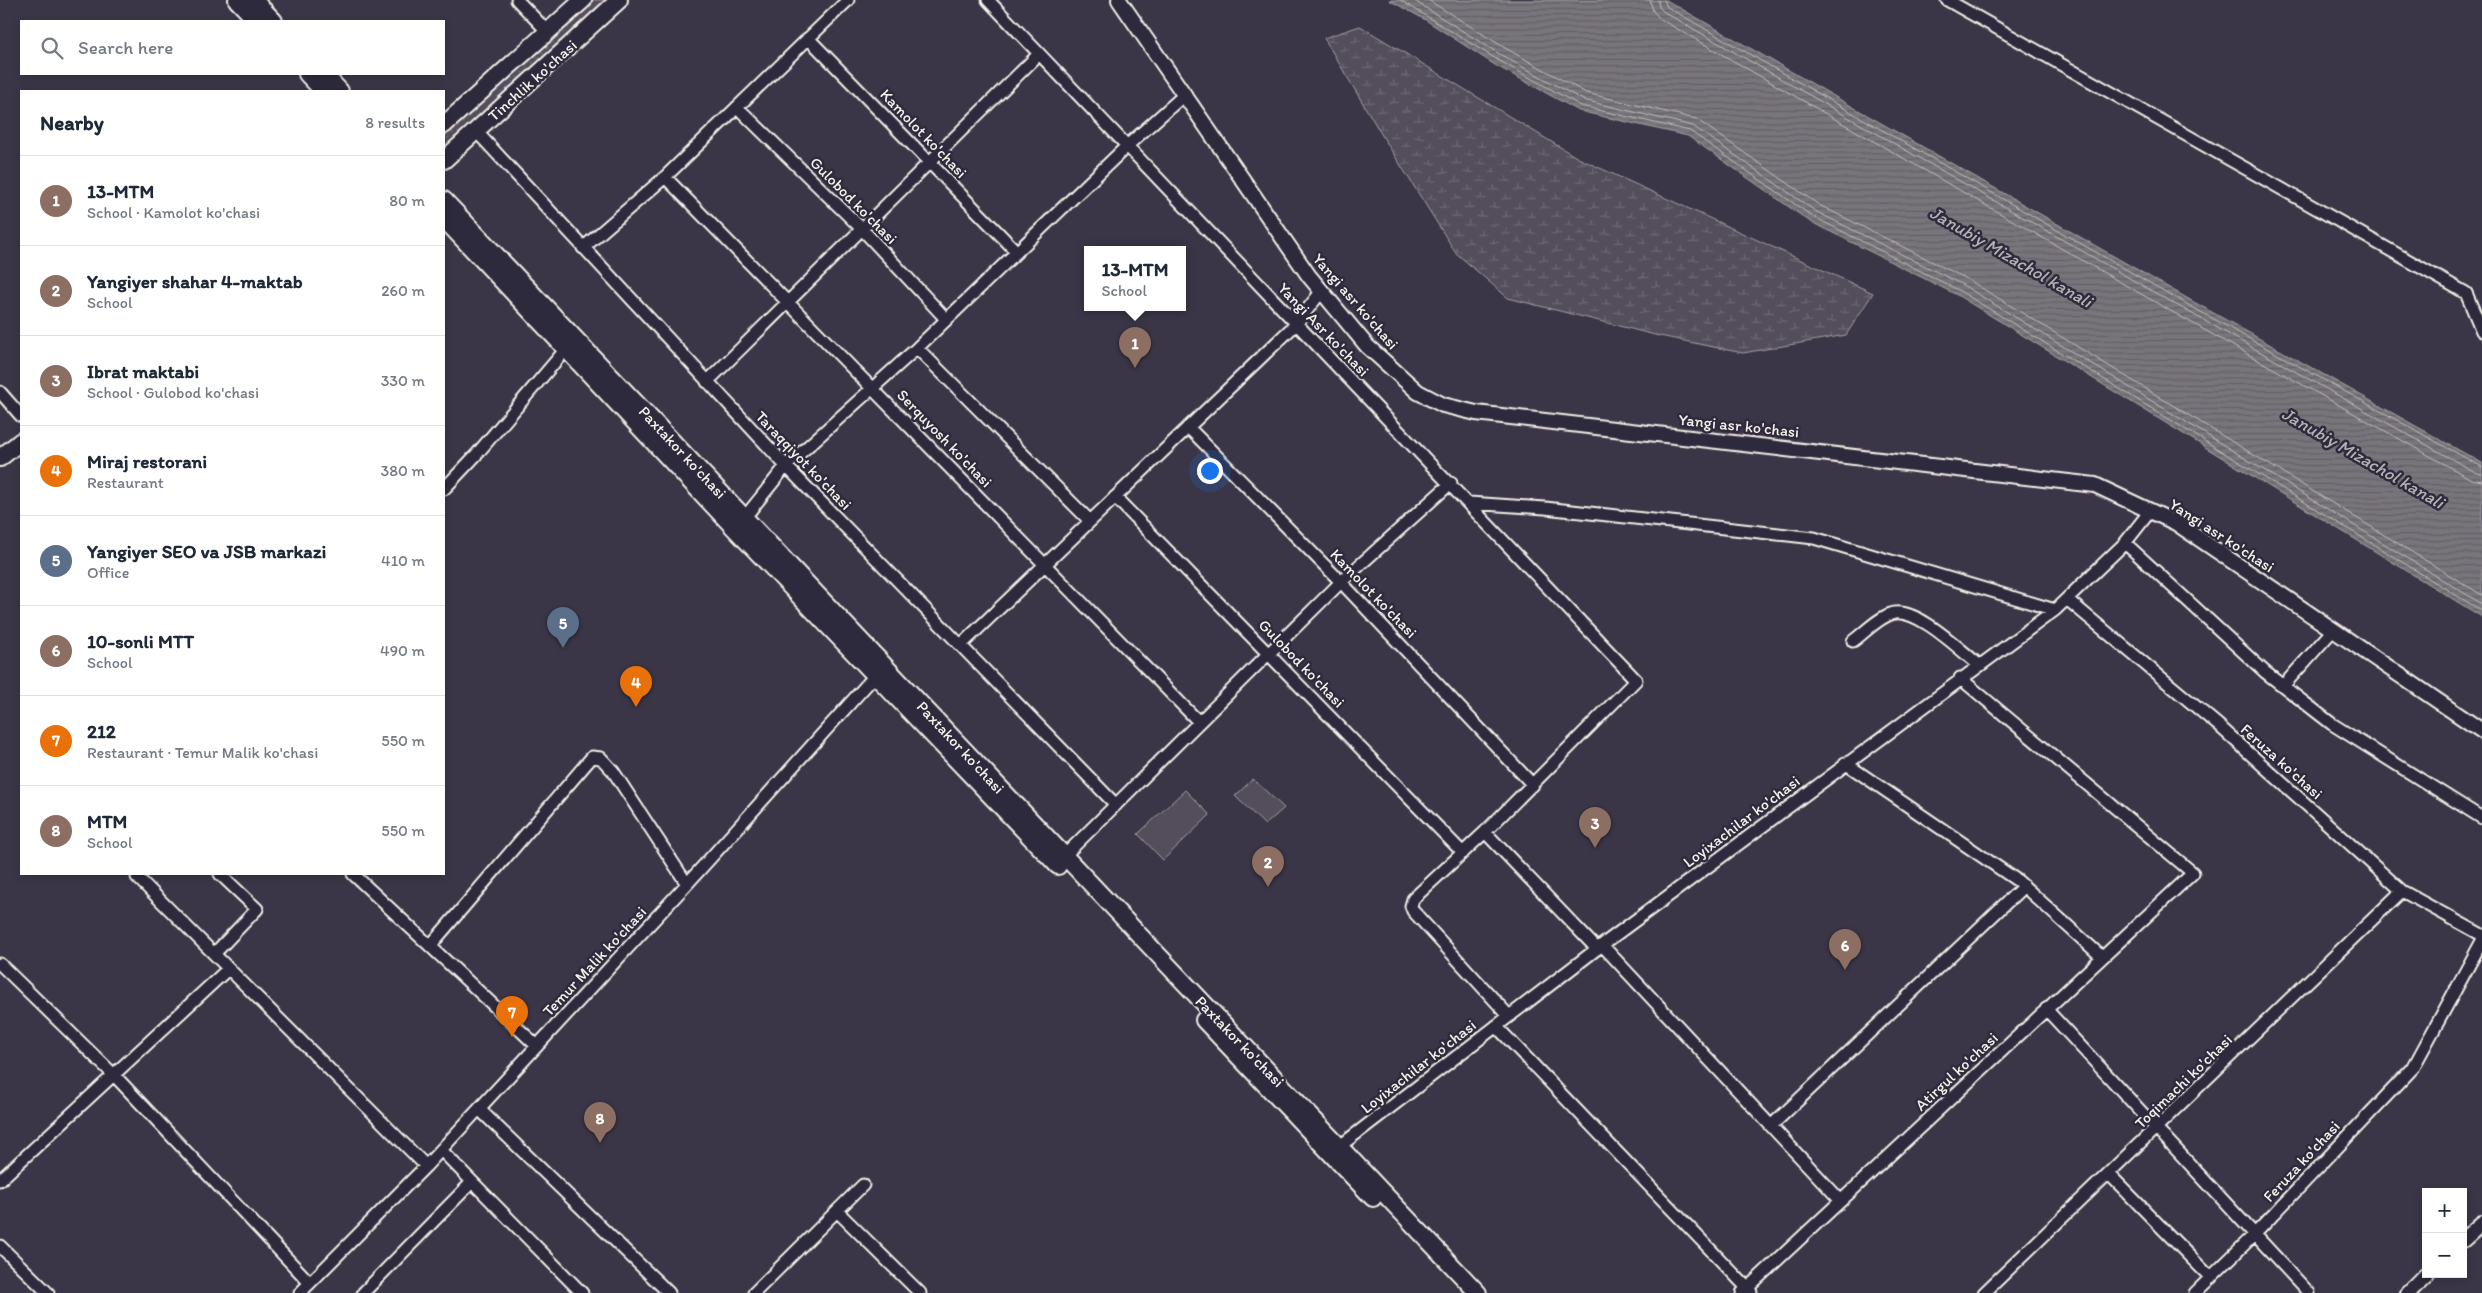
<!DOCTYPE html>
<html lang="en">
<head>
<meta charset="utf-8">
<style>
  body { margin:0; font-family:Itim,sans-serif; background:#f2f2f3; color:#1f2937 }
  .controls { position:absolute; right:15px; bottom:15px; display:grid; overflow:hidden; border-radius:0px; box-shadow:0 2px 8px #0003 }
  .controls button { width:45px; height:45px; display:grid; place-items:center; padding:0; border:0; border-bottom:1px solid #e0e1e3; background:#fff; color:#1f2937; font:25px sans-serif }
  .you { position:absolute; left:1209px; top:470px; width:18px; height:18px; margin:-12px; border:4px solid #fff; border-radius:50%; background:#1a73e8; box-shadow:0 0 0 8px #1a73e833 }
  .badge { display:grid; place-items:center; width:32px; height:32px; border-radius:50%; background:#2563eb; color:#fff; font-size:16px; font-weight:700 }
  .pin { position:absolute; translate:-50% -41px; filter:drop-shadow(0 1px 2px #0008) }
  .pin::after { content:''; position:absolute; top:26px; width:18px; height:15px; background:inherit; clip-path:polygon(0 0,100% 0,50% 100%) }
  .popup { position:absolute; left:1084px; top:246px; width:102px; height:65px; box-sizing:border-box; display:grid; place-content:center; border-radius:0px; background:#fff; filter:drop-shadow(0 1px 4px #0005); font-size:16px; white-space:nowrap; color:#747a83 }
  .popup b { font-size:19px; color:#1f2937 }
  .popup::after { content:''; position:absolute; left:50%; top:100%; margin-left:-10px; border:10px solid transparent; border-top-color:#fff }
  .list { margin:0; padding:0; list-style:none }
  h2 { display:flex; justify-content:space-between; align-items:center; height:65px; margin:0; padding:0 20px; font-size:21px }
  h2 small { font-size:16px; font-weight:400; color:#747a83 }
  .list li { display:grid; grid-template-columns:32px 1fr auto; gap:15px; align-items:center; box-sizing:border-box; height:90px; padding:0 20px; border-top:1px solid #e0e1e3 }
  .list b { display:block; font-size:19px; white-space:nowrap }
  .list p { margin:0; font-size:16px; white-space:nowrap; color:#747a83 }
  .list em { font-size:16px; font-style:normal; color:#747a83 }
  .icon { flex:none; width:28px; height:28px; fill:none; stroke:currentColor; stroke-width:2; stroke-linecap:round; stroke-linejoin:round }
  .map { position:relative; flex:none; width:2482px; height:1293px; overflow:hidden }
  .search { position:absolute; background:#fff; box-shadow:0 2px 8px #0003; left:20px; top:20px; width:425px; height:55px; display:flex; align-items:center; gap:12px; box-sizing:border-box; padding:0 18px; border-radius:0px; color:#747a83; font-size:19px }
  .panel { position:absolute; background:#fff; box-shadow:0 2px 8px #0003; left:20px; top:90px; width:425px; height:785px; border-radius:0px }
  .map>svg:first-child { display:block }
  .grass { fill:url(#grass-dots); stroke:#a4a0a2 }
  .wetland { fill:url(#wetland-marsh); stroke:#a4a0a2 }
  .pitch { fill:#534e5c; stroke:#a4a0a2 }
  .water { fill:url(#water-rules); stroke:#aaa6a7 }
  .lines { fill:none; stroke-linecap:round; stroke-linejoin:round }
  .shore { stroke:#c2bfbc; stroke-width:1 }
  .minor-casing { stroke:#f4f1e8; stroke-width:15 }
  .tertiary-casing { stroke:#f4f1e8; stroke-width:18 }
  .secondary-casing { stroke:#f4f1e8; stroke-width:20 }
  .minor { stroke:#2f2a3d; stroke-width:11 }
  .tertiary { stroke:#2f2a3d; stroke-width:14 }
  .secondary { stroke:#2f2a3d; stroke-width:16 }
  .labels { text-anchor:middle; stroke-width:5; stroke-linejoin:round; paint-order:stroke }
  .street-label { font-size:16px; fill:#f4f1e8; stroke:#2f2a3d }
  .water-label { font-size:18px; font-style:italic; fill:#b6b2b2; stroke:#2f2a3d }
</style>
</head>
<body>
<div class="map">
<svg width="2482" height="1293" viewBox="0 0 2482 1293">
  <defs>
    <pattern id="grass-dots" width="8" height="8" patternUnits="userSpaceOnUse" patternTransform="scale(1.25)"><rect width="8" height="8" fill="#534e5c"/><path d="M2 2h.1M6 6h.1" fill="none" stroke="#6c6873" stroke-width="1.8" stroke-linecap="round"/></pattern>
    <pattern id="wetland-marsh" width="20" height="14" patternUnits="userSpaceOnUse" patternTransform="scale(1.25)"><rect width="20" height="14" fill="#534e5c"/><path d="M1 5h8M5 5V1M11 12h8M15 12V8" fill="none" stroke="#6c6873"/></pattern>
    <pattern id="water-rules" width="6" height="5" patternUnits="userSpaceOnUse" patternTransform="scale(1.25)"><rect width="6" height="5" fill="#78747b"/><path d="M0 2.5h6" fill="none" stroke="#636063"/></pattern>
  </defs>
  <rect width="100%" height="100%" fill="#3b3647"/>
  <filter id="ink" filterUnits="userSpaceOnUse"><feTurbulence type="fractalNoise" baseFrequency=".02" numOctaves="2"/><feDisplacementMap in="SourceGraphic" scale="10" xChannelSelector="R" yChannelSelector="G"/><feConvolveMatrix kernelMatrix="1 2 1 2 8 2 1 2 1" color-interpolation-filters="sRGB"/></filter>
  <g filter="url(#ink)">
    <path class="grass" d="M592 0H604L444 148V137Z"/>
    <path class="wetland" d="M1360 26 1578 158 1873 293 1846 335 1743 353 1655 335 1508 298 1456 253 1386 142 1324 38Z"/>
    <path class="pitch" d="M1253 779 1284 808 1265 825 1235 796Z
      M1185 790 1210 815 1163 860 1138 834Z"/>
    <path class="water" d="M1389 0H1666L2192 301 2482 463V617L1957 295 1809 221 1688 136 1579 111 1495 65 1424 19Z"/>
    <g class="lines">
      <path class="shore" d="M1400 0 1498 60 1581 106 1690 131 1812 216 1960 291 2482 611
        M1413 0 1501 55 1583 100 1693 126 1815 211 1963 285 2482 604
        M1428 0 1505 48 1586 93 1696 119 1819 205 1967 279 2482 595
        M1650 0 1653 11 1660 19 2183 318 2471 479 2482 481
        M1658 0 1659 7 1664 12 2187 311 2475 472 2482 474
        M1664 0 1667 7 2190 306 2482 467"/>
      <g class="minor-casing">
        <path id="minor" d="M517 0 548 32
          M988 0 1636 680 1485 832 1413 899 1411 906 1413 911 1509 1016
          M1947 0 2466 293 2482 331
          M808 38 1017 252
          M737 107 861 228 946 319
          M476 131 786 466 1116 805
          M665 177 1199 722
          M583 248 665 177 848 0
          M917 348 1090 521
          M707 382 1039 54
          M0 392 21 416
          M1188 427 1341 582 1533 785
          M444 489 476 455 566 349
          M1115 497 1463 853
          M1469 503 1545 508 1814 538 2055 610
          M745 517 786 466 917 348 1128 145 1184 95
          M2125 543 2265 672 2332 724 2482 818
          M2068 600 2218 725 2402 891 2482 935
          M1853 641C1864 633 1878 618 1891 614 1915 605 1960 650 1979 665
          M962 644 1296 324 1321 292
          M2283 686 2333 630
          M1845 763 2018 881 2102 957
          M1485 832 1597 949
          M1064 856 1341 582 1451 483
          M353 874 537 1046
          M137 877 426 1166
          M1602 945 1841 1201
          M430 946 592 757 601 758 613 771 687 884
          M214 954 257 909 220 874
          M0 964 114 1075 310 1283
          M2046 1009 2309 1293
          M1496 1026 1751 1292
          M479 1109 669 1293
          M1771 1126 2024 886
          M1340 1146 1602 945 2055 610 2125 543 2151 510
          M441 1150 582 1293
          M2109 1174 2211 1278
          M0 1180 228 969
          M837 1211 920 1293
          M0 1246 48 1293
          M300 1293 426 1166 687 884 880 670
          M363 1293 472 1182
          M754 1293 863 1185
          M1742 1293 2193 873 1960 678
          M1984 1293 2402 891
          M2195 1293 2254 1235 2413 1068 2482 941"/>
      </g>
      <g class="tertiary-casing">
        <path id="tertiary" d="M1119 0 1309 276 1367 346 1418 392 1443 405 1476 413 2095 485 2176 523 2482 731
          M2463 1240 2482 1223
          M2408 1293 2427 1274"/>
      </g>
      <g class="secondary-casing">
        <path id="secondary" d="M237 0 257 21
          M254 0 274 21
          M307 74 323 91
          M324 74 340 91
          M444 125 583 0
          M444 160 619 0
          M444 200 1478 1293
          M444 219 736 530 1058 866
          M0 458 21 441
          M1204 1020 1373 1198"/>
      </g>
      <use href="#minor" class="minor"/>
      <use href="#tertiary" class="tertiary"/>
      <use href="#secondary" class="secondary"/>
    </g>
  </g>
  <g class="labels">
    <g class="street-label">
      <text transform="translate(532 80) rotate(-42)" y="6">Tinchlik ko'chasi</text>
      <text transform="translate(924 133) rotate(46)" y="6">Kamolot ko'chasi</text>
      <text transform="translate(854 200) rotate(45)" y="6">Gulobod ko'chasi</text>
      <text transform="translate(1356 301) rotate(49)" y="6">Yangi asr ko'chasi</text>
      <text transform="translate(1324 329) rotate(46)" y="6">Yangi Asr ko'chasi</text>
      <text transform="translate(1739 425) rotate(6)" y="6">Yangi asr ko'chasi</text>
      <text transform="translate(945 438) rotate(46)" y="6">Serquyosh ko'chasi</text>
      <text transform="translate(683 452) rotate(47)" y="6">Paxtakor ko'chasi</text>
      <text transform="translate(804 460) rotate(46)" y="6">Taraqqiyot ko'chasi</text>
      <text transform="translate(2222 535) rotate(33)" y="6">Yangi asr ko'chasi</text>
      <text transform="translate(1374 593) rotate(46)" y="6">Kamolot ko'chasi</text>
      <text transform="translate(1302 663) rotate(46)" y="6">Gulobod ko'chasi</text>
      <text transform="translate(961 747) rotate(47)" y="6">Paxtakor ko'chasi</text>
      <text transform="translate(2282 761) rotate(42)" y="6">Feruza ko'chasi</text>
      <text transform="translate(1741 821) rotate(-37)" y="6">Loyixachilar ko'chasi</text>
      <text transform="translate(594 961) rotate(-47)" y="6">Temur Malik ko'chasi</text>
      <text transform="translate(1240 1041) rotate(46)" y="6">Paxtakor ko'chasi</text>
      <text transform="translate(1418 1066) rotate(-38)" y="6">Loyixachilar ko'chasi</text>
      <text transform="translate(1956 1071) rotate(-43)" y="6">Atirgul ko'chasi</text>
      <text transform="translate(2183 1081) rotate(-44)" y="6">Toqimachi ko'chasi</text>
      <text transform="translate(2301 1161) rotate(-47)" y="6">Feruza ko'chasi</text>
    </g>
    <g class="water-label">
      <text transform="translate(2011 257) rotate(30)" y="6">Janubiy Mizachol kanali</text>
      <text transform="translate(2363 458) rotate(30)" y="6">Janubiy Mizachol kanali</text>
    </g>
  </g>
</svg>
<div class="controls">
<button>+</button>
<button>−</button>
</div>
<div class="you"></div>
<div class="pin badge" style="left:1135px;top:368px;background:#8d6e63">1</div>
<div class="popup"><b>13-MTM</b>School</div>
<div class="pin badge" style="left:1268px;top:887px;background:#8d6e63">2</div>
<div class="pin badge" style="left:1595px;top:848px;background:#8d6e63">3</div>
<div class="pin badge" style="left:636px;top:707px;background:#e8710a">4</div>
<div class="pin badge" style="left:563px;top:648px;background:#5c6f8a">5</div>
<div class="pin badge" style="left:1845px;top:970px;background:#8d6e63">6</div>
<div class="pin badge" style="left:512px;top:1037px;background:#e8710a">7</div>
<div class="pin badge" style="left:600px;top:1143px;background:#8d6e63">8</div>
<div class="search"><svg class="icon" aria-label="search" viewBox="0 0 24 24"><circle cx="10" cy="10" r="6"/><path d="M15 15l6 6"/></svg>Search here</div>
<section class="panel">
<h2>Nearby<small>8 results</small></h2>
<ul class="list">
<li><span class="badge" style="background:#8d6e63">1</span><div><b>13-MTM</b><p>School · Kamolot ko'chasi</p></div><em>80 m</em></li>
<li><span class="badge" style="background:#8d6e63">2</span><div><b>Yangiyer shahar 4-maktab</b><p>School</p></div><em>260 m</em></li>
<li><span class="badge" style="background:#8d6e63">3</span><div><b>Ibrat maktabi</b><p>School · Gulobod ko'chasi</p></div><em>330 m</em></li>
<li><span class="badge" style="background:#e8710a">4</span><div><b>Miraj restorani</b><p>Restaurant</p></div><em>380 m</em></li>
<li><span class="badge" style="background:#5c6f8a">5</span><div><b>Yangiyer SEO va JSB markazi</b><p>Office</p></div><em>410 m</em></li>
<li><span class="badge" style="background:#8d6e63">6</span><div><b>10-sonli MTT</b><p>School</p></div><em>490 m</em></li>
<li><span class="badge" style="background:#e8710a">7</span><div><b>212</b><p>Restaurant · Temur Malik ko'chasi</p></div><em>550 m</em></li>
<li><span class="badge" style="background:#8d6e63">8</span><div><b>MTM</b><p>School</p></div><em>550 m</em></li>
</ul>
</section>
</div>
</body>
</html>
